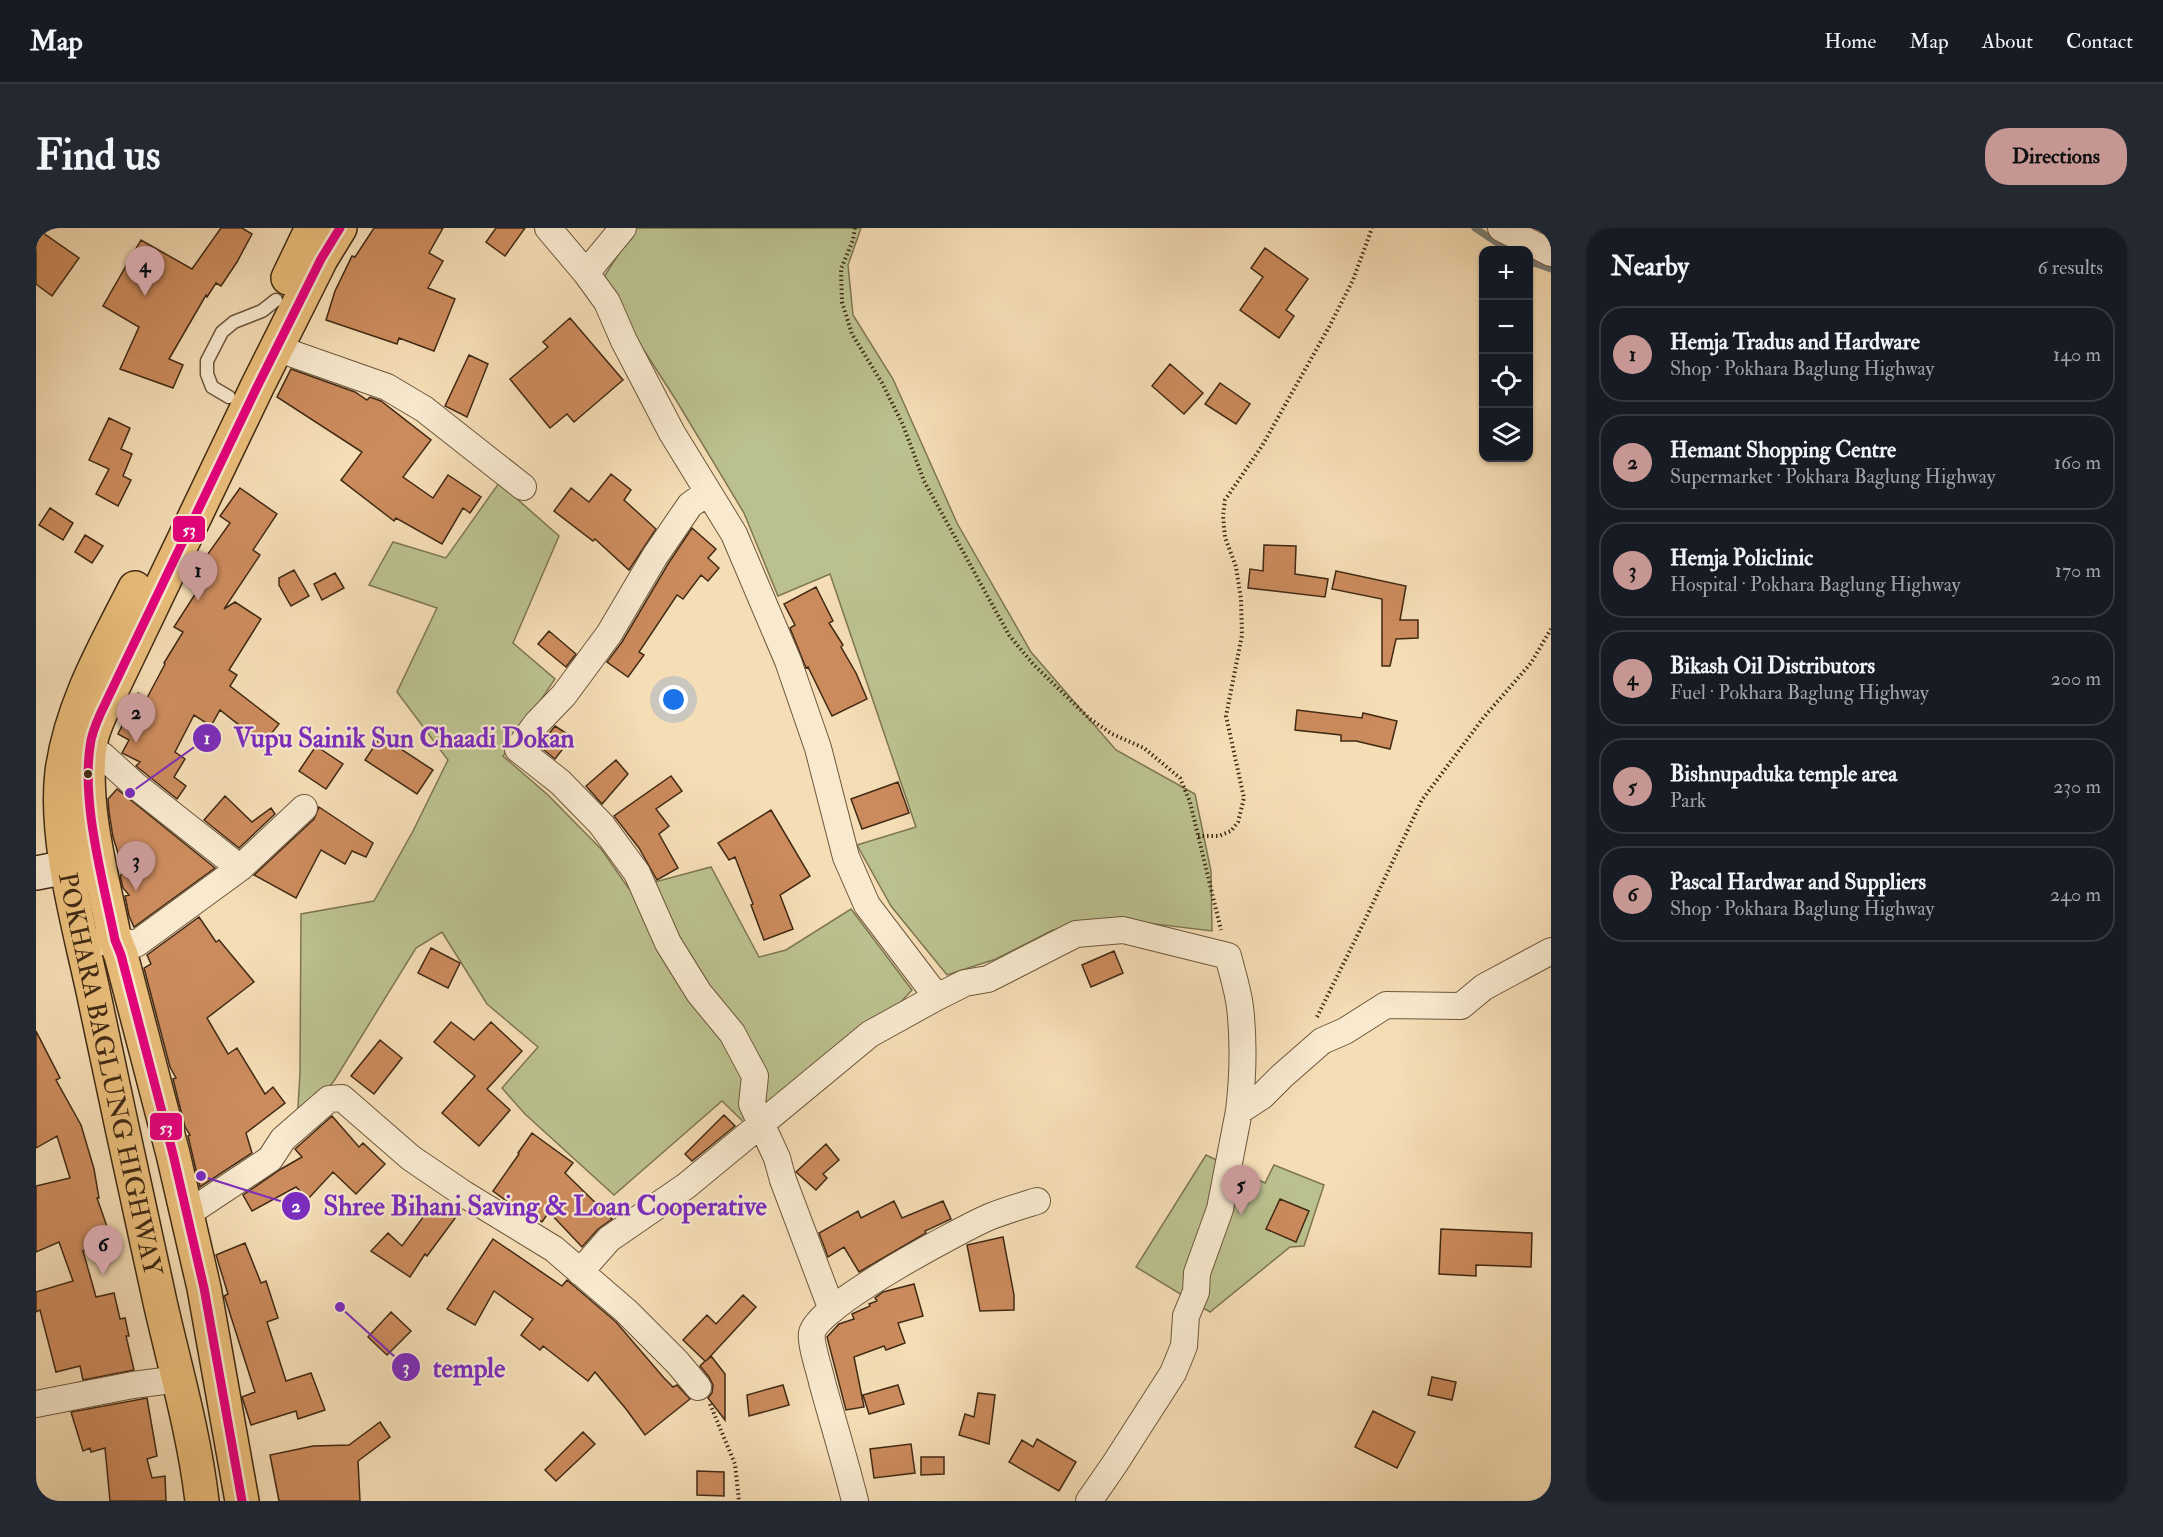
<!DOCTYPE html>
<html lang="en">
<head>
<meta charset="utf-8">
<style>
  body { margin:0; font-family:"IM FELL Double Pica",serif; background:#242831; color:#f1f3f6 }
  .controls { position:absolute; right:18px; top:18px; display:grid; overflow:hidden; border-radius:12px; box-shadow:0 2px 4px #0004 }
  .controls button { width:54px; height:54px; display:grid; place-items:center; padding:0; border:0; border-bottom:2px solid #363941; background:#171b24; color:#f1f3f6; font:30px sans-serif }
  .you { position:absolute; left:638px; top:472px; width:21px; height:21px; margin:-15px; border:4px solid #fff; border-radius:50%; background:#1a73e8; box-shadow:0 0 0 9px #1a73e833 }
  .badge { display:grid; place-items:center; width:39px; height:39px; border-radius:50%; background:#c59692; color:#111; font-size:20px; font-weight:700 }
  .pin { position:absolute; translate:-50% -50px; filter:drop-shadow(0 2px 3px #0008) }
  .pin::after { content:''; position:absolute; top:32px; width:21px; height:18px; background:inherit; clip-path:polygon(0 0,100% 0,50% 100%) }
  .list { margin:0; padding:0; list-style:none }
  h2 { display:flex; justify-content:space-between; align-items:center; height:78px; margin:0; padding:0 24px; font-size:26px }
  h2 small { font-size:20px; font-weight:400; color:#9ea1a6 }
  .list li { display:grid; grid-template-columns:39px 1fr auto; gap:18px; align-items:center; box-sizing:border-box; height:96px; margin:0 12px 12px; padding:0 12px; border:2px solid #363941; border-radius:24px }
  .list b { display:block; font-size:22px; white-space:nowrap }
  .list p { margin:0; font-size:20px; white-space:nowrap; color:#9ea1a6 }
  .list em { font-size:20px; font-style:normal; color:#9ea1a6 }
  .icon { flex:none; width:33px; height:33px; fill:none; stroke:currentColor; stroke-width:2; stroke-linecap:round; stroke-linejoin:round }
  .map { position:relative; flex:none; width:1515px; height:1273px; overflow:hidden; border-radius:24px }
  header { display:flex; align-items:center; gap:36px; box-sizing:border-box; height:84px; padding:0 30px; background:#171b24; border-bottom:2px solid #363941 }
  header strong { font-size:28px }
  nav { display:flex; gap:33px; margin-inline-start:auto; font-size:21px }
  .intro { display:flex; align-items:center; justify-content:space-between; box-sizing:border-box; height:144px; padding:0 36px }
  h1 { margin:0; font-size:42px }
  .button { padding:15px 27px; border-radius:24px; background:#c59692; color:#111; font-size:21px; font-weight:700 }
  main { display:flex; gap:36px; padding:0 36px }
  aside { flex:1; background:#171b24; border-radius:24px; box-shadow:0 2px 4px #0004 }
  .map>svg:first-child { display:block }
  .green { fill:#bbc18e; stroke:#7e7651; stroke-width:1.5 }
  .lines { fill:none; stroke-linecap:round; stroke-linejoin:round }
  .stream { stroke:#7c7f78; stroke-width:7 }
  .building { fill:#cc8b5d; stroke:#412a14; stroke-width:1.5 }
  .lane-casing { stroke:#6e573c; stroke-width:15 }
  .street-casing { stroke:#6e573c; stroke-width:28 }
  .secondary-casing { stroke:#412a14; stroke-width:36 }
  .highway-casing { stroke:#412a14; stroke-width:36 }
  .path { stroke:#412a14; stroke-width:4; stroke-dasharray:1.5 3; stroke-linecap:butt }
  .lane { stroke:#f8e9cf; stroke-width:12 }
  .street { stroke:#f8e9cf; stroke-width:26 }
  .secondary { stroke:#f8e9cf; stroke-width:33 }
  .highway { stroke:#eabe7a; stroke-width:33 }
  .bus-1-casing { stroke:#f8e9cf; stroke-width:14 }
  .bus-1 { stroke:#e5007d; stroke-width:9 }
  .bus-dot { fill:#412a14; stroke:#f8e9cf; stroke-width:2 }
  .labels { text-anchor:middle; stroke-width:4.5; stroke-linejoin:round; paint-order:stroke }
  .street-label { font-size:26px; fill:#412a14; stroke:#f8e9cf }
  .leader { fill:none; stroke:#7b2cbf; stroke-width:2 }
  .callout-dot { fill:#7b2cbf; stroke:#f8e9cf; stroke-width:2 }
  .mark-label { font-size:18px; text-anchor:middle; font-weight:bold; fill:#fff }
  .callout-label { font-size:27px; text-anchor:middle; font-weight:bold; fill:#7b2cbf; stroke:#f8e9cf; stroke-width:4.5; stroke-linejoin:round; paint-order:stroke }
  .line-badge { stroke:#f8e9cf; stroke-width:2 }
  .badge-label { font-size:16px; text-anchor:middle; font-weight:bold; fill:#fff }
</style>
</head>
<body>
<header>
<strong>Map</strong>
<nav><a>Home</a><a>Map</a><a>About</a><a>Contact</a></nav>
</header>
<div class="intro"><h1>Find us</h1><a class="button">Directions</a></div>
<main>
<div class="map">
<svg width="1515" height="1273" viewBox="0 0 1515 1273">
  <rect width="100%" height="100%" fill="#f5ddb5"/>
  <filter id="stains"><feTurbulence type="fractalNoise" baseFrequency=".00333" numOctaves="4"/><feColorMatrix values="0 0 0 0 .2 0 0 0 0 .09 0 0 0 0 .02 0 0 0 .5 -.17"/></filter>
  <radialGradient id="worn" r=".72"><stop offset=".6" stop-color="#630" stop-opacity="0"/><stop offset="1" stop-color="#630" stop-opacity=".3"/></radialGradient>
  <path class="green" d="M599 0H825L812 37 817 87 857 151 921 295 995 424 1080 522 1159 566 1175 643 1176 703 1078 691 1017 702 960 731 911 747 855 678 821 617 880 599 794 346 742 368 708 285 640 172 600 110 568 49Z
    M463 255 523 308 477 415 519 451 467 528 512 567 566 622 593 661 675 639 723 729 750 722 815 681 876 762 828 814 718 904 686 873 578 967 489 886 466 860 502 819 451 776 406 704 380 720 298 853 261 895 264 845 265 686 338 673 377 603 412 532 361 464 401 380 333 357 357 314 410 330Z
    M1170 927 1229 955 1238 937 1288 957 1268 1018 1254 1019 1174 1084 1100 1039Z"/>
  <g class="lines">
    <path class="stream" d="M1439 0 1472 22
      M1492 33 1515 41"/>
  </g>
  <path class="building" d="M0 0 43 30 16 68 0 56Z
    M185 0H206L216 6 201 34 185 58 180 55 171 69 170 67 133 131 147 137 137 160 84 141 103 99 67 78 105 12 156 41Z
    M338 0H407L393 25 407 33 392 60 419 71 398 123 363 110 361 116 290 92 299 63 316 28 319 29Z
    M460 0H489L469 28 450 14Z
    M1229 20 1272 51 1250 82 1258 88 1243 110 1204 82 1227 49 1215 40Z
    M534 90 587 152 538 194 531 186 514 200 474 151 512 119 507 114Z
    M433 127 452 136 431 189 409 178Z
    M1134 136 1167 165 1148 186 1116 158Z
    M255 141 319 164 331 172 334 169 345 173 395 212 367 249 397 270 412 247 445 269 434 285 427 280 406 316 360 290 358 293 305 252 326 224 241 169Z
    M1184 155 1214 176 1200 196 1169 176Z
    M73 190 94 200 85 221 96 226 87 248 95 252 82 278 60 266 73 241 53 232Z
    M575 246 595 262 588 272 620 301 593 342 559 311 557 313 518 283 535 260 553 274Z
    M204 260 241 286 217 322 224 327 188 381 199 374 225 391 193 442 201 447 194 458 243 496 227 516 184 482 175 498 158 487 139 524 149 531 138 549 150 558 141 571 100 538 104 534 86 525 93 512 82 506 102 465 111 470 129 436 128 435 147 404 138 399 167 354 157 347 194 295 184 288Z
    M14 280 37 295 27 312 3 297Z
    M656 300 680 321 672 330 683 340 672 353 665 347 647 371 641 367 603 424 608 427 592 449 571 434 586 414 632 336Z
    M49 307 67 318 56 335 39 324Z
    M1228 317 1260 318 1259 346 1292 351 1289 369 1212 360 1214 341 1227 343Z
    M258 342 273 368 255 378 243 357V350Z
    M1300 343 1370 358 1364 392H1382V410L1360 411 1354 438H1346V371L1296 361Z
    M299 345 308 360 286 372 278 356Z
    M780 359 797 393 793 395 807 417 805 419 820 445 831 471 796 488 772 439 770 440 754 400 759 397 748 376Z
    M513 403 540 426 530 439 502 416Z
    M1261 482 1326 490 1327 485 1361 493 1354 521 1320 513H1305V507L1259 502Z
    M519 498 536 509 519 531 503 518Z
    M345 508 397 542 381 566 329 532Z
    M280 518 307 536 290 561 263 543Z
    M580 532 592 546 566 576 550 558Z
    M635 548 646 563 620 581 633 598 623 606 642 640 621 652 603 620 578 588Z
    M862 554 873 585 826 601 815 571Z
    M81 561 179 640 98 699 93 688 89 668 93 667 87 660 84 648 88 644 77 609 73 584 72 571Z
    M189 568 216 594 235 580 239 586 203 620 168 592Z
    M283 579 337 615 330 629 316 623 309 636 285 622 260 670 218 647 278 591Z
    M735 582 774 648 744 667 757 701 728 712 715 677 717 676 699 629 693 632 682 615Z
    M163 689 180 714 183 712 218 754 171 790 192 826 201 820 229 866 237 859 249 875 210 905 216 925 164 959 152 908 154 907 149 899 137 851 140 850 134 839 108 740 115 736 111 727Z
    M395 720 424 735 412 760 382 745Z
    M1078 723 1087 745 1055 759 1046 737Z
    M415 794 438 812 455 794 486 823 451 861 474 882 443 918 406 885 439 848 398 814Z
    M0 803 24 850 20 852 45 897 58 941 63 970H61L76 1013 47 1023 60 1069 78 1065 84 1091 89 1090 93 1108H90L98 1142 47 1152 44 1138 20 1144 4 1082 0 1084V1064L37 1053 23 1014 0 1024V958L34 950 21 908 0 920Z
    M344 812 366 830 338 866 315 848Z
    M688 887 699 898 656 933 649 926Z
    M296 888 323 919 327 915 349 936 320 966 297 944 272 971 260 959 216 983 207 967 245 941 266 929 259 921Z
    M496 905 537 935 529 945 576 991 562 1001 546 1019 513 984 506 994 487 980 485 983 480 980 457 963 483 926 482 925Z
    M790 916 803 932 787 946 791 950 780 962 760 944Z
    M1244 971 1273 983 1260 1014 1230 1001Z
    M399 973 420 989 391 1028 389 1026 374 1049 335 1023 352 1005 366 1018Z
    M858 973 866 990 907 973 915 991 889 1003 890 1005 823 1044 808 1019 792 1029 783 1005 822 983 825 990Z
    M1405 1001 1496 1005 1495 1039 1440 1037V1048L1403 1046Z
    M967 1009 978 1067V1082L944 1083 931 1017Z
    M457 1011 526 1058 531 1052 580 1094 628 1150 637 1159 641 1157 654 1171 609 1207 590 1181 559 1144 552 1153 507 1118 504 1122 485 1107 497 1091 458 1063 439 1097 411 1081Z
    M209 1015 225 1055 230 1053 242 1090 231 1094 250 1153 275 1145 289 1182 262 1191 260 1183 215 1197 206 1169 219 1164 189 1070 188 1068 192 1066 180 1027Z
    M878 1056 887 1088 862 1095 869 1115 850 1122 848 1118 818 1129 828 1179 810 1182 791 1109 803 1096 818 1091 816 1086 834 1078 833 1076 841 1073 839 1070 847 1064Z
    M707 1067 720 1079 670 1133 675 1128 689 1146V1192L672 1170 676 1165 677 1157 673 1149 664 1138 669 1133 647 1112 671 1087 680 1096Z
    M355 1084 375 1103 351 1127 332 1109Z
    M1396 1149 1420 1154 1416 1172 1392 1167Z
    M747 1157 753 1177 713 1188 711 1167Z
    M862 1157 868 1176 833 1186 827 1167Z
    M942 1165 959 1167 953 1216 923 1207 929 1186 938 1189Z
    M111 1170 121 1228 111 1231 116 1250 129 1248 130 1273H74L69 1220 55 1224 54 1220 47 1223 35 1184Z
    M1337 1183 1379 1204 1361 1240 1319 1219Z
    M344 1194 354 1209 322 1233 324 1273H243L234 1227 277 1218 313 1217Z
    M547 1204 559 1216 520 1253 509 1242Z
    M1001 1211 1040 1234 1023 1263 973 1234 986 1212 997 1219Z
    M875 1216 879 1245 838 1250 834 1221Z
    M885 1229H908V1246L885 1247Z
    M661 1243 688 1244V1268L661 1267Z"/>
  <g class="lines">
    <g class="lane-casing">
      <path id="lane" d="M193 169 176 159 171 146V133L186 104 198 94 226 83 240 72"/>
    </g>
    <g class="street-casing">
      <path id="street" d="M512 0 550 45
        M587 0 550 45 571 74 588 113 636 205 698 306 752 433 782 520 810 629 831 677 901 769 929 755 952 751 1040 706 1087 702 1192 728C1196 744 1202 762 1204 779 1208 814 1207 849 1203 883
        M1465 0 1515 25
        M240 120 351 159 388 181 487 259
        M672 264 654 277 619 328 573 406 528 467 501 495 482 521 524 554 565 596 601 645 632 715 663 765 696 805 719 848 716 876 741 930 747 952 796 1082
        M54 520 67 528 100 558 204 640
        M66 714 79 712 100 716 204 640 268 580
        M151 986 234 931 247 911 293 871 306 870 375 930 428 966 518 1021 590 1083 641 1134 662 1159
        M544 1044 573 1011 650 958 834 806 901 769
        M0 1176 97 1157 143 1151
        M819 1273C809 1233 797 1194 786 1154 784 1144 774 1115 776 1105 780 1078 924 1002 953 989 968 983 985 978 1001 973
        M1053 1273 1078 1237 1137 1145 1148 1118 1150 1088 1160 1064 1161 1045 1184 981 1203 883 1226 868 1246 848 1286 813 1309 803 1350 777 1425 778 1448 759 1515 723"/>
    </g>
    <g class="secondary-casing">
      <path id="secondary" d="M0 645 31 639 58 637"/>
    </g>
    <g class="highway-casing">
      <g id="highway">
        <path d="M252 50 276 0"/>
        <path id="s1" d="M99 360C69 419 35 477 26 544 18 610 43 698 57 763 79 867 101 970 124 1074 139 1140 158 1205 166 1273"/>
        <path d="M206 1273 168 1060 137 926 85 727 79 712C67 652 44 572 55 512 58 499 64 486 70 474L221 159 285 31 304 0"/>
      </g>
    </g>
    <path class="path" d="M819 0 817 12 805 41 806 74 816 106 846 155 867 197 888 253 973 407 997 436 1054 491 1076 506 1108 520 1144 550 1154 574 1185 702
      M1162 608H1183L1195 603 1202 594 1208 570 1190 488 1206 407 1205 371 1200 339 1189 309 1187 288 1189 272 1226 218 1293 99 1317 52 1336 0
      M1281 789 1328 694 1386 572 1448 489 1495 435 1515 401
      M674 1176 699 1236 703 1273"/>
    <use href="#lane" class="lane"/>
    <use href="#street" class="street"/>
    <use href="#secondary" class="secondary"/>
    <use href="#highway" class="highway"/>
    <g class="bus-1-casing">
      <path id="bus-1" d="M206 1273 168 1060 137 926 85 727 79 712C67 652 44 572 55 512 58 499 64 486 70 474L221 159 285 31 304 0"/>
    </g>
    <use href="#bus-1" class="bus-1"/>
  </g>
  <circle class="bus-dot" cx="52" cy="546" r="5"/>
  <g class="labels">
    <g class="street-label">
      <text dy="9" stroke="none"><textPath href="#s1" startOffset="506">POKHARA BAGLUNG HIGHWAY</textPath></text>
    </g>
  </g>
  <path class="leader" d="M94 565L171 510M165 948L260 978M304 1079L370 1139"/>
  <g class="callout-dot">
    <circle cx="94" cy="565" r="6"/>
    <circle cx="165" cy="948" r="6"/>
    <circle cx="304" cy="1079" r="6"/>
    <circle cx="171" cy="510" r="15"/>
    <circle cx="260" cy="978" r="15"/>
    <circle cx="370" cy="1139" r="15"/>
  </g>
  <g class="mark-label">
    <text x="171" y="516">1</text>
    <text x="260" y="984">2</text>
    <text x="370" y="1145">3</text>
  </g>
  <g class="callout-label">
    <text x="368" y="519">Vupu Sainik Sun Chaadi Dokan</text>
    <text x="509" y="987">Shree Bihani Saving &amp; Loan Cooperative</text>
    <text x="433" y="1149">temple</text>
  </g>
  <g class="line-badge">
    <rect x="136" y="287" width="34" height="28" rx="6" fill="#e5007d"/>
    <rect x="113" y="884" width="34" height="29" rx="6" fill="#e5007d"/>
  </g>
  <g class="badge-label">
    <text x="153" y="307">53</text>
    <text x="130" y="905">53</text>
  </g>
  <rect width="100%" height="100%" filter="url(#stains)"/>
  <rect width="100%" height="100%" fill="url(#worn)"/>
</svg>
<div class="controls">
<button>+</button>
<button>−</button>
<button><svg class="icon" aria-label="locate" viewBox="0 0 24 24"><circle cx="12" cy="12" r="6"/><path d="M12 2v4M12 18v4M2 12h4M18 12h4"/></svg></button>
<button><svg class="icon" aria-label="layers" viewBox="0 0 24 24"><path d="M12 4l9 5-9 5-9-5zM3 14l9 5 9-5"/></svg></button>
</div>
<div class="you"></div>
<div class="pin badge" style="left:162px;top:373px">1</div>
<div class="pin badge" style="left:100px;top:515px">2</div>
<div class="pin badge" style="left:100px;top:663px">3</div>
<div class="pin badge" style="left:109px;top:68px">4</div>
<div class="pin badge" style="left:1205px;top:987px">5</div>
<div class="pin badge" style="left:67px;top:1047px">6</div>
</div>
<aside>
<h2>Nearby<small>6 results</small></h2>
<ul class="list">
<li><span class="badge">1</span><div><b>Hemja Tradus and Hardware</b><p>Shop · Pokhara Baglung Highway</p></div><em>140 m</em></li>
<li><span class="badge">2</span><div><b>Hemant Shopping Centre</b><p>Supermarket · Pokhara Baglung Highway</p></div><em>160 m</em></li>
<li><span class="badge">3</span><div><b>Hemja Policlinic</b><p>Hospital · Pokhara Baglung Highway</p></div><em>170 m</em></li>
<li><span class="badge">4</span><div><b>Bikash Oil Distributors</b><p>Fuel · Pokhara Baglung Highway</p></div><em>200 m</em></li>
<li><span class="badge">5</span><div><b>Bishnupaduka temple area</b><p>Park</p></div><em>230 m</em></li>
<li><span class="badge">6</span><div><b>Pascal Hardwar and Suppliers</b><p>Shop · Pokhara Baglung Highway</p></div><em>240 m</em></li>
</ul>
</aside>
</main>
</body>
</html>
